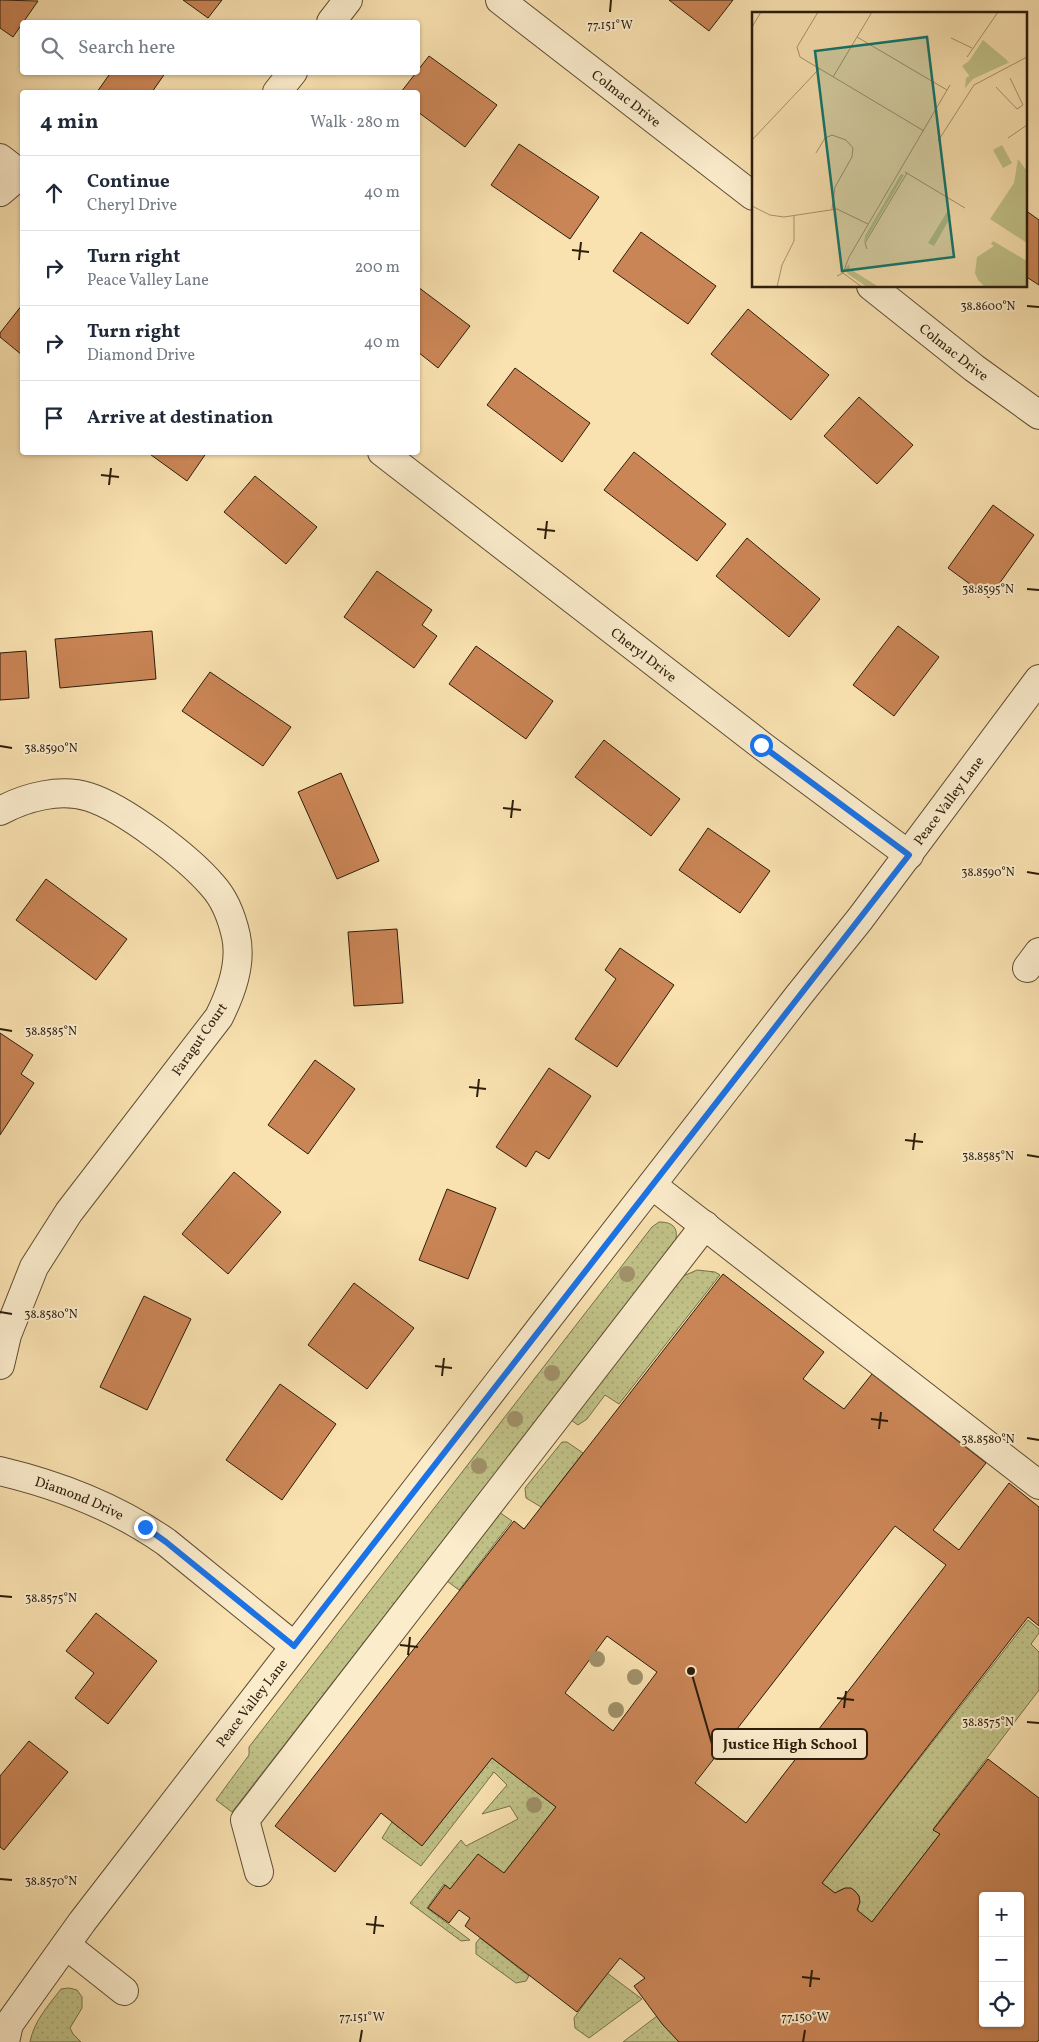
<!DOCTYPE html>
<html lang="en">
<head>
<meta charset="utf-8">
<style>
  body { margin:0; font-family:Vollkorn,serif; background:#f6f6f7; color:#1f2937 }
  .controls { position:absolute; right:15px; bottom:15px; display:grid; overflow:hidden; border-radius:5px; box-shadow:0 1px 4px #0004 }
  .controls button { width:45px; height:45px; display:grid; place-items:center; padding:0; border:0; border-bottom:1px solid #e0e1e3; background:#fff; color:#1f2937; font:25px sans-serif }
  .stop { position:absolute; width:15px; height:15px; margin:-11px; border:4px solid #1a73e8; border-radius:50%; background:#fff }
  .stop.end { background:#1a73e8; border-color:#fff; box-shadow:0 1px 5px #0008 }
  .list { margin:0; padding:0; list-style:none }
  h2 { display:flex; justify-content:space-between; align-items:center; height:65px; margin:0; padding:0 20px; font-size:21px }
  h2 small { font-size:16px; font-weight:400; color:#747a83 }
  .list li { display:grid; grid-template-columns:32px 1fr auto; gap:15px; align-items:center; box-sizing:border-box; height:75px; padding:0 20px; border-top:1px solid #e0e1e3 }
  .list b { display:block; font-size:19px; white-space:nowrap }
  .list p { margin:0; font-size:16px; white-space:nowrap; color:#747a83 }
  .list em { font-size:16px; font-style:normal; color:#747a83 }
  .icon { flex:none; width:28px; height:28px; fill:none; stroke:currentColor; stroke-width:2; stroke-linecap:round; stroke-linejoin:round }
  .map { position:relative; flex:none; width:1039px; height:2042px; overflow:hidden }
  .search { position:absolute; background:#fff; box-shadow:0 1px 4px #0004; left:20px; top:20px; width:400px; height:55px; display:flex; align-items:center; gap:12px; box-sizing:border-box; padding:0 18px; border-radius:5px; color:#747a83; font-size:19px }
  .panel { position:absolute; background:#fff; box-shadow:0 1px 4px #0004; left:20px; top:90px; width:400px; height:365px; border-radius:5px }
  .map>svg:first-child { display:block }
  .grass { fill:url(#grass-dots); stroke:#76704a }
  .building { fill:#ca8556; stroke:#2c1d0b; fill-rule:evenodd }
  .lines { fill:none; stroke-linecap:round; stroke-linejoin:round }
  .minor-casing { stroke:#5f4e34; stroke-width:30 }
  .minor { stroke:#fbeccc; stroke-width:28 }
  .tree { fill:#a1916a }
  .route { stroke:#1a73e8; stroke-width:6 }
  .ticks { fill:none; stroke:#2c1d0b; stroke-width:2 }
  .labels { text-anchor:middle; stroke-width:4; stroke-linejoin:round; paint-order:stroke }
  .street-label { font-size:14px; fill:#2c1d0b; stroke:#fbeccc }
  .inset-road { fill:none; stroke:#a7936e; stroke-width:1 }
  .view { fill:#0f766e; fill-opacity:0.15; stroke:#0f766e; stroke-width:2.5 }
  .inset-edge { fill:none; stroke:#2c1d0b; stroke-width:2.5 }
  .ticks-label { font-size:12px; text-anchor:middle; fill:#2c1d0b; stroke:#fbeccc; stroke-width:4; stroke-linejoin:round; paint-order:stroke }
  .leader { fill:none; stroke:#2c1d0b; stroke-width:2 }
  .callout-dot { fill:#2c1d0b; stroke:#fbeccc; stroke-width:2 }
  .callout { fill:#fbeccc; stroke:#2c1d0b; stroke-width:2 }
  .callout-label { font-size:15px; text-anchor:middle; font-weight:bold; fill:#2c1d0b }
</style>
</head>
<body>
<div class="map">
<svg width="1039" height="2042" viewBox="0 0 1039 2042">
  <defs>
    <pattern id="grass-dots" width="8" height="8" patternUnits="userSpaceOnUse" patternTransform="scale(1.25)"><rect width="8" height="8" fill="#c1c288"/><path d="M2 2h.1M6 6h.1" fill="none" stroke="#a6a674" stroke-width="1.8" stroke-linecap="round"/></pattern>
  </defs>
  <rect width="100%" height="100%" fill="#f9e1b0"/>
  <filter id="stains"><feTurbulence type="fractalNoise" baseFrequency=".004" numOctaves="4"/><feColorMatrix values="0 0 0 0 .2 0 0 0 0 .09 0 0 0 0 .02 0 0 0 .5 -.17"/></filter>
  <radialGradient id="worn" r=".72"><stop offset=".6" stop-color="#630" stop-opacity="0"/><stop offset="1" stop-color="#630" stop-opacity=".3"/></radialGradient>
  <path class="grass" d="M659 1222C674 1222 679 1229 675 1242L232 1812 216 1800 249 1755V1747L652 1227Z
    M697 1270 715 1272 720 1275 619 1404 605 1395 587 1419 578 1425 571 1420 681 1277Z
    M562 1442H567L583 1453 541 1507 526 1498 525 1488Z
    M499 1512 512 1521 459 1590 447 1581Z
    M1028 1620 1039 1629V1633L1031 1644 1039 1652V1690L933 1829 940 1834 872 1922 858 1911 859 1896C852 1887 845 1886 835 1893L822 1883Z
    M492 1758 556 1807 504 1873 450 1889 444 1884 427 1908 470 1940 461 1941 410 1903 461 1840 466 1846 518 1819 510 1806 482 1814 507 1785 494 1772 421 1866 382 1838 392 1822 422 1845Z
    M480 1938 529 1976 526 1981 516 1983 476 1954V1943Z
    M607 1973 642 1999 589 2038 575 2028 574 2018Z
    M69 1988 77 1990 82 1997V2008L70 2028 73 2034 81 2042H30C34 2021 48 2006 61 1989Z
    M657 2016 679 2042H623Z"/>
  <path class="building" d="M0 0 38 1 13 37 0 28Z
    M183 0H222L208 18Z
    M669 0H733L709 31Z
    M429 56 497 105 465 147 418 112V92H401Z
    M111 72H166L152 92H97Z
    M519 144 599 197 570 239 491 185Z
    M1025 210 1039 220V285L1025 276Z
    M641 232 716 286 688 324 613 271Z
    M418 287 470 326 438 368 418 352Z
    M22 305V355L0 337V333Z
    M748 309 829 375 791 420 711 354Z
    M515 368 590 423 562 462 487 405Z
    M859 397 913 445 877 484 824 436Z
    M147 452H207L187 481Z
    M634 452 726 524 697 561 604 490Z
    M255 476 317 527 286 564 224 512Z
    M993 505 1034 535 989 598 948 568Z
    M747 538 820 599 789 637 716 576Z
    M377 571 432 610 422 625 437 636 414 668 344 617Z
    M898 626 939 657 894 716 853 685Z
    M152 631 156 679 60 688 55 639Z
    M476 646 553 701 526 739 449 684Z
    M26 651 29 698 0 700V653Z
    M210 672 291 727 263 766 182 711Z
    M604 740 680 799 651 836 575 777Z
    M341 773 379 861 337 879 298 792Z
    M708 828 770 871 740 913 679 870Z
    M46 879 127 939 96 980 16 920Z
    M397 929 403 1003 354 1006 348 932Z
    M620 948 674 985 617 1067 575 1039 616 979 605 970Z
    M0 1033 33 1055 21 1074 34 1083 0 1135Z
    M315 1060 355 1089 308 1154 268 1125Z
    M549 1068 591 1096 549 1159 536 1151 526 1167 496 1147Z
    M234 1172 281 1212 228 1274 182 1234Z
    M447 1189 496 1208 468 1279 419 1260Z
    M723 1274 824 1352 803 1379 844 1409 872 1374 986 1463 933 1530 959 1550 1009 1483 1039 1507V1626L1028 1617 822 1883 835 1893 845 1888H851L855 1891 859 1896 860 1902 857 1910 872 1922 940 1834 933 1830 988 1759 1039 1798V2040L1037 2042H679L663 2025 634 1986 645 1978 620 1958 577 2012 465 1926 470 1918 459 1910 449 1923 428 1908 445 1885 450 1889 478 1854 504 1873 556 1807 492 1758 422 1846 381 1813 335 1872 275 1826 514 1521 524 1529ZM895 1526 946 1565 746 1823 695 1783ZM607 1636 657 1672 613 1731 565 1693ZM983 1896H1020V2023H983Z
    M354 1283 414 1328 367 1389 308 1345Z
    M144 1296 191 1319 147 1410 100 1387Z
    M280 1384 336 1424 282 1500 226 1460Z
    M96 1613 157 1661 108 1724 75 1698 94 1673 66 1651Z
    M29 1741 68 1772 4 1850 0 1847V1776Z"/>
  <g class="lines">
    <g class="minor-casing">
      <g id="minor">
        <path id="s1" d="M500 0 753 196"/>
        <path d="M331 22 348 0"/>
        <path d="M277 92 293 72"/>
        <path d="M0 158 22 175"/>
        <path d="M0 192 21 174"/>
        <path id="s2" d="M871 286 974 368 1039 415"/>
        <path id="s3" d="M382 452 761 745 909 855"/>
        <path d="M0 811C26 797 60 788 89 797 124 808 188 857 212 885 225 899 232 918 236 936 242 964 231 993 219 1017L69 1212 34 1267 7 1335 0 1365"/>
        <path d="M1027 968 1039 952"/>
        <path d="M652 1185 1039 1485"/>
        <path id="s4" d="M0 1471C59 1485 116 1507 166 1542L294 1646"/>
        <path d="M259 1872 245 1820 705 1225"/>
        <path d="M66 1945 124 1991"/>
        <path id="s5" d="M5 2042 9 2024 82 1922 542 1326 799 995 860 919 1039 679"/>
      </g>
    </g>
    <use href="#minor" class="minor"/>
  </g>
  <g class="tree">
    <circle cx="627" cy="1274" r="8"/>
    <circle cx="552" cy="1373" r="8"/>
    <circle cx="515" cy="1419" r="8"/>
    <circle cx="479" cy="1466" r="8"/>
    <circle cx="597" cy="1659" r="8"/>
    <circle cx="635" cy="1677" r="8"/>
    <circle cx="616" cy="1710" r="8"/>
    <circle cx="534" cy="1805" r="8"/>
  </g>
  <g class="lines">
    <path class="route" d="M145 1527 166 1542 294 1646 909 855 761 745"/>
  </g>
  <path class="ticks" d="M610 12 611 0M572 250 589 252M579 260 581 242M1027 306 1039 307M101 475 119 477M109 485 111 468M537 529 555 531M545 539 547 521M1027 589 1039 590M0 746 12 748M503 808 521 810M511 818 513 800M1027 872 1039 874M0 1029 12 1031M469 1087 486 1089M477 1097 479 1079M905 1140 923 1142M913 1150 915 1133M1027 1155 1039 1157M0 1312 12 1314M435 1366 452 1368M442 1376 444 1358M871 1419 888 1421M879 1429 881 1412M1027 1438 1039 1440M0 1596 12 1597M400 1645 418 1647M408 1655 410 1637M837 1698 854 1700M844 1708 846 1691M1027 1722 1039 1723M0 1879 12 1880M366 1924 384 1926M374 1934 376 1916M802 1977 820 1979M810 1987 812 1970M360 2042 362 2030M803 2042 805 2030"/>
  <g class="labels">
    <g class="street-label">
      <text dy="5" stroke="none"><textPath href="#s1" startOffset="160">Colmac Drive</textPath></text>
      <text dy="5" stroke="none"><textPath href="#s2" startOffset="106">Colmac Drive</textPath></text>
      <text dy="5" stroke="none"><textPath href="#s3" startOffset="331">Cheryl Drive</textPath></text>
      <text dy="5" stroke="none"><textPath href="#s5" startOffset="1561">Peace Valley Lane</textPath></text>
      <text transform="translate(199 1039) rotate(-55)" y="5">Faragut Court</text>
      <text dy="5" stroke="none"><textPath href="#s4" startOffset="84">Diamond Drive</textPath></text>
      <text dy="5" stroke="none"><textPath href="#s5" startOffset="421">Peace Valley Lane</textPath></text>
    </g>
  </g>
  <g transform="translate(752 12)">
    <rect width="275" height="275" fill="#f9e1b0"/>
    <path d="M149 162 152 163 112 231 113 224ZM195 200 199 204 182 234 176 231ZM97 252 98 257 127 275H115L96 262 93 257Z" fill="#c1c288"/>
    <path d="M231 28 256 49 219 66 210 54 217 49ZM266 147 275 159V231L238 207 262 171Z" fill="#c1c288"/>
    <path d="M241 50H258L221 67 213 76 214 66ZM250 133 260 151 251 156 241 138ZM241 229 275 249V275H233L226 268 223 261 225 245 242 234 239 232Z" fill="#c1c288"/>
    <path class="inset-road" d="M66 0 45 35 48 45 172 119M0 15 9 0M105 25 195 78M199 26 220 36M215 45 246 0M81 65 120 0M244 75 265 97 271 93 258 66M256 126 275 113M0 128 67 57M186 129 222 73 275 45M64 141 73 126 80 123 94 128 101 136 100 145 83 175 80 197M153 160 213 196M0 194 18 203 32 205 85 197 116 212M115 237 113 231 155 161M91 261 110 275M85 264 91 261 97 245 198 73M25 275 30 253 42 229V204"/>
    <path class="view" d="M175 25 202 245 90 259 63 39Z"/>
    <rect width="275" height="275" class="inset-edge"/>
  </g>
  <g class="ticks-label">
    <text x="610" y="29">77.151°W</text>
    <text x="988" y="310">38.8600°N</text>
    <text x="988" y="593">38.8595°N</text>
    <text x="51" y="752">38.8590°N</text>
    <text x="988" y="876">38.8590°N</text>
    <text x="51" y="1035">38.8585°N</text>
    <text x="988" y="1160">38.8585°N</text>
    <text x="51" y="1318">38.8580°N</text>
    <text x="988" y="1443">38.8580°N</text>
    <text x="51" y="1602">38.8575°N</text>
    <text x="988" y="1726">38.8575°N</text>
    <text x="51" y="1885">38.8570°N</text>
    <text x="362" y="2021">77.151°W</text>
    <text x="805" y="2021">77.150°W</text>
  </g>
  <path class="leader" d="M691 1671L712 1744"/>
  <circle class="callout-dot" cx="691" cy="1671" r="5"/>
  <rect class="callout" x="712" y="1729" width="155" height="30" rx="5"/>
  <g class="callout-label">
    <text x="790" y="1749">Justice High School</text>
  </g>
  <rect width="100%" height="100%" filter="url(#stains)"/>
  <rect width="100%" height="100%" fill="url(#worn)"/>
</svg>
<div class="controls">
<button>+</button>
<button>−</button>
<button><svg class="icon" aria-label="locate" viewBox="0 0 24 24"><circle cx="12" cy="12" r="6"/><path d="M12 2v4M12 18v4M2 12h4M18 12h4"/></svg></button>
</div>
<div class="stop" style="left:761px;top:745px"></div>
<div class="stop end" style="left:145px;top:1527px"></div>
<div class="search"><svg class="icon" aria-label="search" viewBox="0 0 24 24"><circle cx="10" cy="10" r="6"/><path d="M15 15l6 6"/></svg>Search here</div>
<section class="panel">
<h2>4 min<small>Walk · 280 m</small></h2>
<ul class="list">
<li><svg class="icon" aria-label="ahead" viewBox="0 0 24 24"><path d="M12 20V5M6 11l6-6 6 6"/></svg><div><b>Continue</b><p>Cheryl Drive</p></div><em>40 m</em></li>
<li><svg class="icon" aria-label="right" viewBox="0 0 24 24"><path d="M7 20v-9h11M14 6l5 5-5 5"/></svg><div><b>Turn right</b><p>Peace Valley Lane</p></div><em>200 m</em></li>
<li><svg class="icon" aria-label="right" viewBox="0 0 24 24"><path d="M7 20v-9h11M14 6l5 5-5 5"/></svg><div><b>Turn right</b><p>Diamond Drive</p></div><em>40 m</em></li>
<li><svg class="icon" aria-label="arrive" viewBox="0 0 24 24"><path d="M6 21V4h12l-3 4 3 4H6"/></svg><div><b>Arrive at destination</b></div></li>
</ul>
</section>
</div>
</body>
</html>
